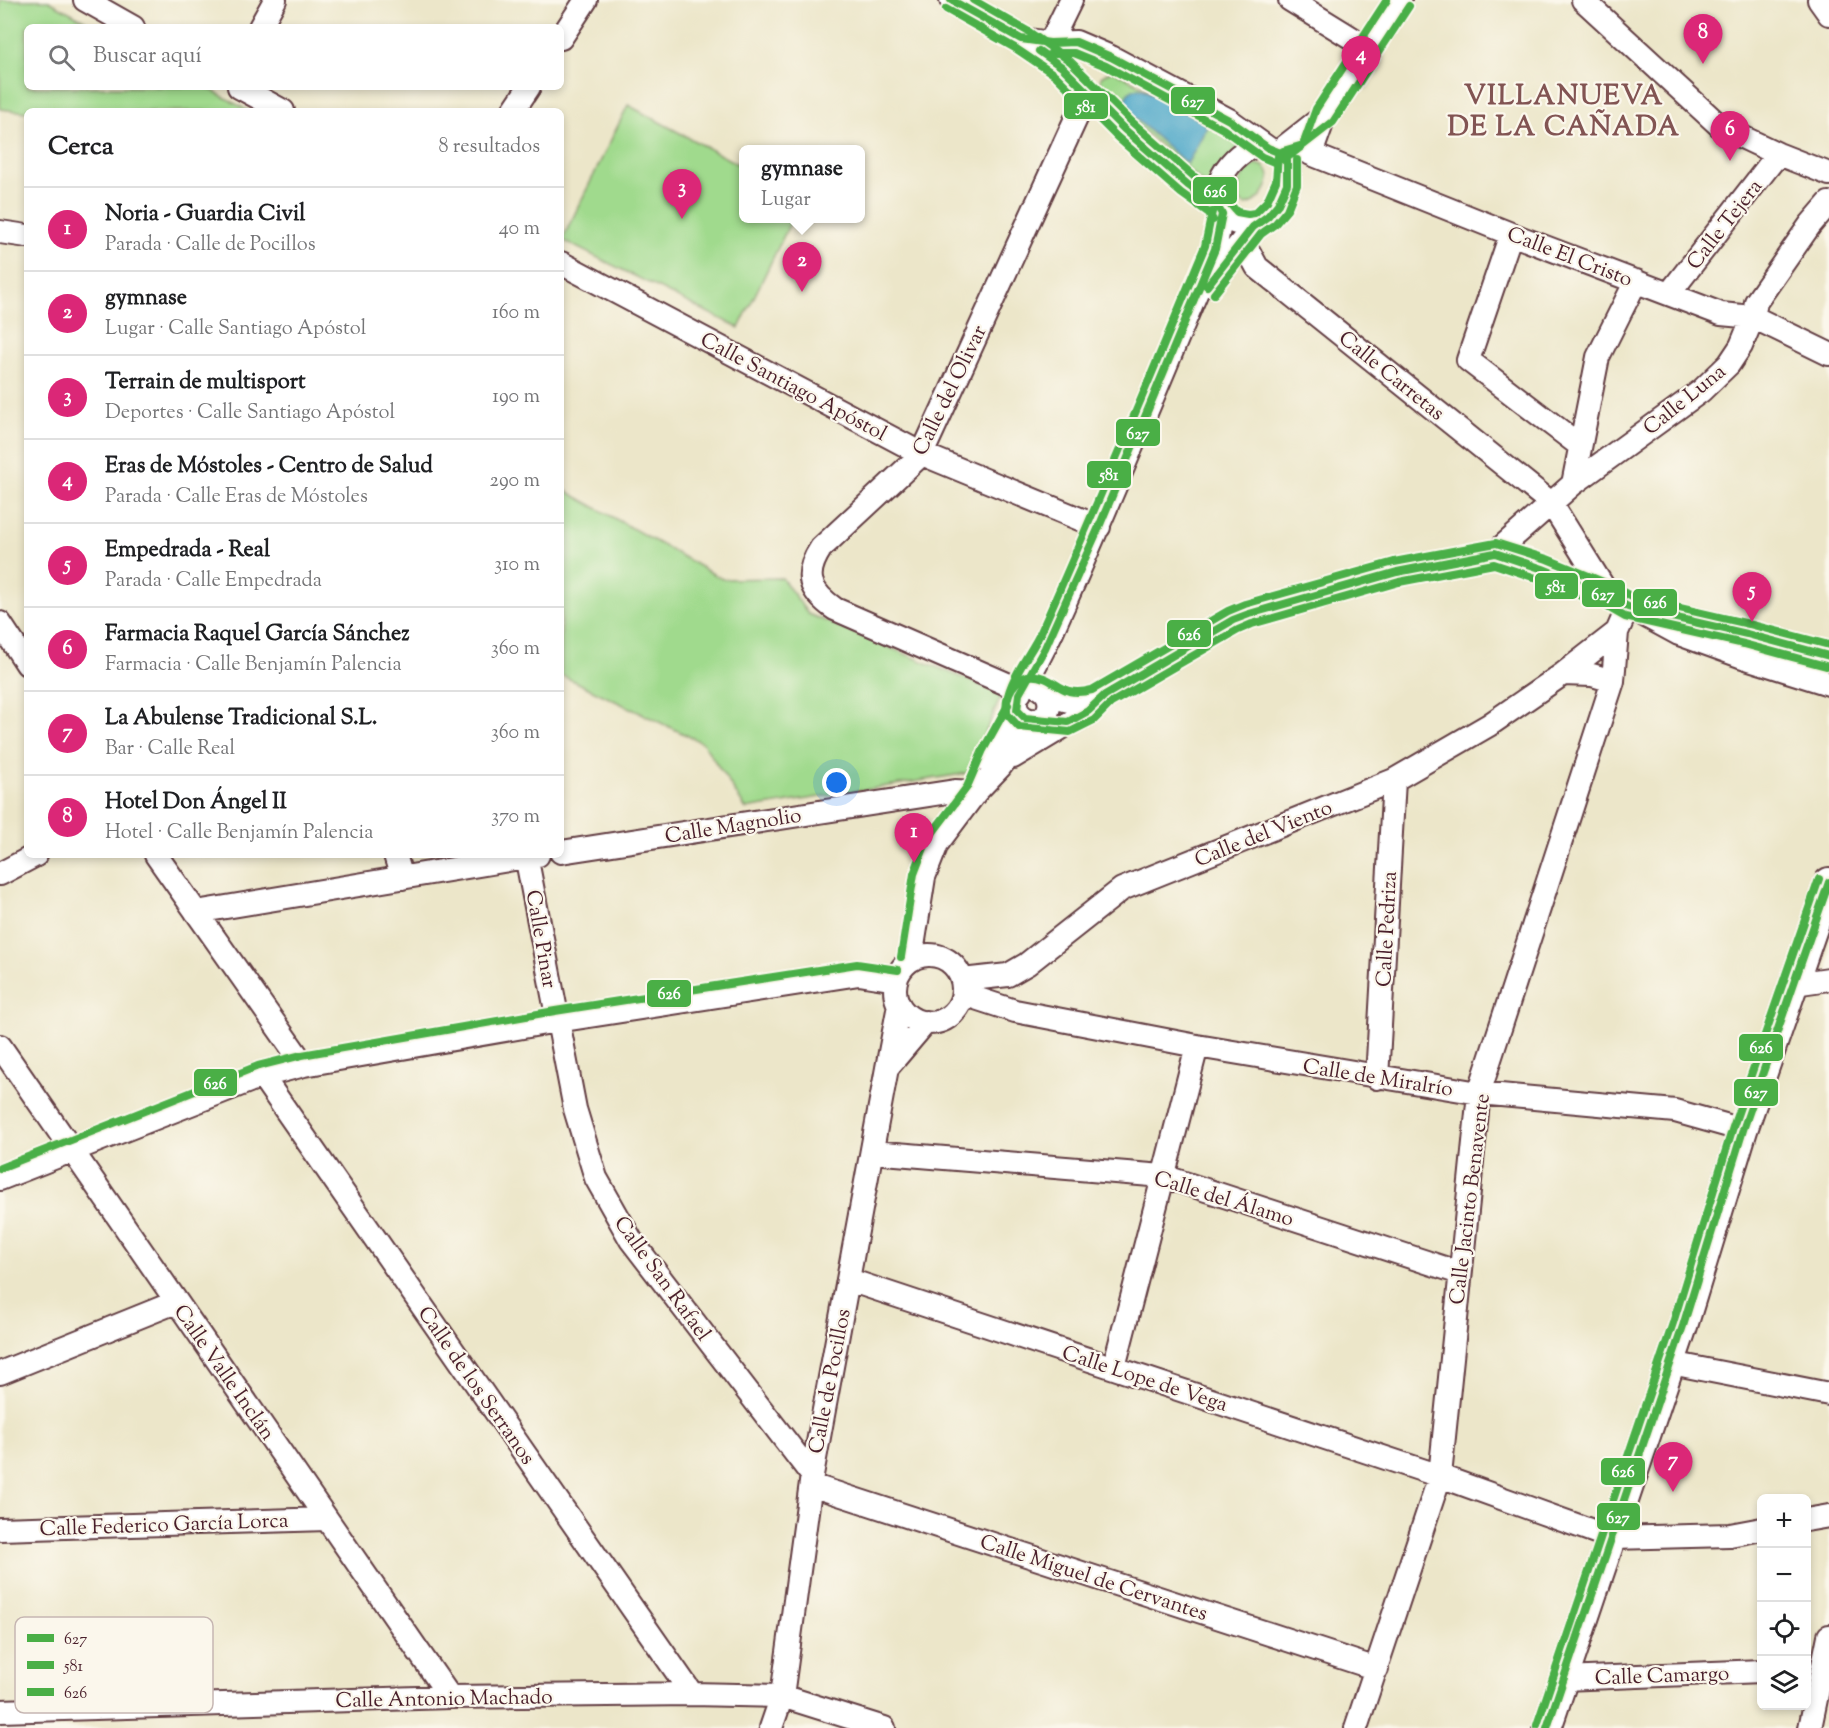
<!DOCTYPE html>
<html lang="es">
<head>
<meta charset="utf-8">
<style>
  body { margin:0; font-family:"Sorts Mill Goudy",serif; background:#f2f2f2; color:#202124 }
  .controls { position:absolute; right:18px; bottom:18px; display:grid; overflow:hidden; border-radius:9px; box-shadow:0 3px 9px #0003 }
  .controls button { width:54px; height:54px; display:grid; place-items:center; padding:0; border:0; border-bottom:2px solid #e0e0e0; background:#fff; color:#202124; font:30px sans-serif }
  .you { position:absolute; left:837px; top:783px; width:21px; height:21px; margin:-15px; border:4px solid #fff; border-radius:50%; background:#1a73e8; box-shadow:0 0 0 9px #1a73e833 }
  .badge { display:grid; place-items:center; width:39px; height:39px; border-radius:50%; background:#db2777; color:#fff; font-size:20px; font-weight:700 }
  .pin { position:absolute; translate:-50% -50px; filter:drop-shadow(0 2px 3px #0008) }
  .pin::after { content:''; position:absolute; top:32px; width:21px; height:18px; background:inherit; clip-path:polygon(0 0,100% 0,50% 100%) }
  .popup { position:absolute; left:739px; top:145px; width:126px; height:78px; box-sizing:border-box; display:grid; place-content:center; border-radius:9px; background:#fff; filter:drop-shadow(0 2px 4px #0005); font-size:20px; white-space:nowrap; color:#757577 }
  .popup b { font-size:22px; color:#202124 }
  .popup::after { content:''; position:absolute; left:50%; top:100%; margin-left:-12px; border:12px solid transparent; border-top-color:#fff }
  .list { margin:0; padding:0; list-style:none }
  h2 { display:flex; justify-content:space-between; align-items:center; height:78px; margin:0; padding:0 24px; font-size:26px }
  h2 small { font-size:20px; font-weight:400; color:#757577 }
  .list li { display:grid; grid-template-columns:39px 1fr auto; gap:18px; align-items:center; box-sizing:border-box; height:84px; padding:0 24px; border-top:2px solid #e0e0e0 }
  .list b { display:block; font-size:22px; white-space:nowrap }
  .list p { margin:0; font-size:20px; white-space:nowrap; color:#757577 }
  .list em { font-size:20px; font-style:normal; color:#757577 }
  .icon { flex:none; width:33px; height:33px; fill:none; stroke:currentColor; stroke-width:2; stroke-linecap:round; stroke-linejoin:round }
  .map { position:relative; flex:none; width:1829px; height:1728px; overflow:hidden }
  .search { position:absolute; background:#fff; box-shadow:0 3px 9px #0003; left:24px; top:24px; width:540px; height:66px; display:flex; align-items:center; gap:15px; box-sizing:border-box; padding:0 21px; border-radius:9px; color:#757577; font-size:22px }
  .panel { position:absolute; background:#fff; box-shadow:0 3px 9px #0003; left:24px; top:108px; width:540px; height:750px; border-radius:9px }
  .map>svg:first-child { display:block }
  .green { fill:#a0da8d; stroke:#757c5c; stroke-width:1.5 }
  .water { fill:#49a6c8; stroke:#4a627a; stroke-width:1.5 }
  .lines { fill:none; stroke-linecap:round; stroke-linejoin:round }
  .minor-casing { stroke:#623d43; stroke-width:26 }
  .tertiary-casing { stroke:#623d43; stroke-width:32 }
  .minor { stroke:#fff; stroke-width:22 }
  .tertiary { stroke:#fff; stroke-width:28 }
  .bus-1-casing { stroke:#fbf7ec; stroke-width:12 }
  .bus-2-casing { stroke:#fbf7ec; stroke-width:12 }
  .bus-3-casing { stroke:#fbf7ec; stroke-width:12 }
  .bus-1 { stroke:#4aaf46; stroke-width:8 }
  .bus-2 { stroke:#4aaf46; stroke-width:8 }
  .bus-3 { stroke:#4aaf46; stroke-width:8 }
  .labels { text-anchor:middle; stroke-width:4.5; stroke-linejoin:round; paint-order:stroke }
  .street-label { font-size:21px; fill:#4a1f2b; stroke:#fbf7ec }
  .district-label { font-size:27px; font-weight:bold; letter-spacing:1.5px; fill:#825453; stroke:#fbf7ec }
  .key { fill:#fbf7ec; stroke:#c6b6b2; stroke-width:1.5 }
  .key-label { font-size:16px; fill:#4a1f2b }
  .line-badge { stroke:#fbf7ec; stroke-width:2 }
  .badge-label { font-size:16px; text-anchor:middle; font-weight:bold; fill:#fff }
</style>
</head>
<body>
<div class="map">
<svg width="1829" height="1728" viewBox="0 0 1829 1728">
  <rect width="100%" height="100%" fill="#fbf7ec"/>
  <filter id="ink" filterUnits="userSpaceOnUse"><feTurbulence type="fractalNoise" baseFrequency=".0167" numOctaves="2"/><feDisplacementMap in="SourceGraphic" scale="12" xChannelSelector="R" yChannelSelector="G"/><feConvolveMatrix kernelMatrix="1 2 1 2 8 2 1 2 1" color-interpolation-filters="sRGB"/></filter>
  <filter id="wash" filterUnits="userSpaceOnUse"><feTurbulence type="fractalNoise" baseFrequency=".008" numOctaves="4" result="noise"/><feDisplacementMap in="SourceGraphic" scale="24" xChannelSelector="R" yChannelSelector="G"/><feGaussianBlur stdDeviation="1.35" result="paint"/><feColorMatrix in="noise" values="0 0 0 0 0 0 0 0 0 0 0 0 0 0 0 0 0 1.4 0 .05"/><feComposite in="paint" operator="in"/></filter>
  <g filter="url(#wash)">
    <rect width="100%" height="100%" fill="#ece6c9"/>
    <path class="green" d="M0 0H47L97 27H27V87H206L249 111 27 112 0 109Z
      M1112 70 1242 141 1209 188 1100 93 1101 77Z
      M628 105 743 167 744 218 792 219 739 328 562 240Z
      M1256 164C1282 167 1264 204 1245 205L1238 200C1235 186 1243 170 1256 164Z
      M561 488 722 579 782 578 808 614 1002 694 968 773 746 809 703 743 561 675Z"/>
    <path class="water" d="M1138 88 1143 89 1208 125 1187 164 1126 110C1122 99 1127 91 1138 88Z"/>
  </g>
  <g filter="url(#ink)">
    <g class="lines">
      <g class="minor-casing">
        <path id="minor" d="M85 0 133 27
          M951 0 1021 39 1062 67 1124 129 1188 185 1217 206
          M1290 0 1368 48
          M1583 0 1721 127 1778 154 1829 174
          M1819 0 1829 14
          M260 27 275 0
          M561 38 586 0
          M1023 39 1050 43 1076 42 1111 57 1229 120 1268 148
          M1050 43 1071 0
          M239 87 283 111
          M513 111 529 87
          M1254 147C1325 149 1273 243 1232 221 1198 204 1227 155 1254 147Z
          M1278 152 1325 115
          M1311 154 1511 234 1721 314 1753 317 1829 354
          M1311 154 1325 115 1400 0
          M0 232 27 236
          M1511 234 1468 360 1579 445
          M1243 241 1257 267 1551 503 1609 596
          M561 263 922 454 1099 527
          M1207 285 1250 231
          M1669 294 1778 154
          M1573 484 1701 391 1729 364 1741 346 1753 317 1756 302 1810 225 1829 203
          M1495 553 1573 484 1598 357 1636 281
          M1658 614 1747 634 1829 656
          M0 623 27 664
          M1563 674 1592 675 1613 681
          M1038 687C1059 697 1048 727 1027 719 1020 716 1015 709 1016 701 1017 693 1025 684 1029 677 1040 657 1050 637 1059 616 1113 495 1163 371 1215 249L1222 214
          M1020 693 1016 688 835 609C809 591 803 575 821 548L922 454 1078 114
          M1047 694C1065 701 1078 705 1096 700L1233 620 1249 614 1397 572 1495 553 1543 569 1609 596 1679 634 1740 656 1829 684
          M1013 757 1076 719
          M989 763 1017 710
          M561 852 955 791 976 792
          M156 855 304 1065
          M395 855 402 878
          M526 855 575 1109 596 1178 631 1240 812 1475
          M0 874 36 855
          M196 912 538 855
          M895 989a34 34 0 1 1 68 0a34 34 0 1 1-68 0Z
          M911 959 924 877 937 844 976 792 1000 767 1035 720
          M962 980 1008 975 1027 964 1122 889 1394 780 1489 725 1563 674 1617 632
          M1794 984 1829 979
          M963 994 1015 1011 1197 1046 1479 1093 1675 1111 1743 1130
          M899 1005 887 1068 926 1022
          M0 1046 450 1697
          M262 1076 692 1694
          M1377 1078 1394 780
          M872 1152 1163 1176 1460 1273
          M0 1179 262 1076 304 1065 557 1021 859 974 896 980
          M849 1280 1440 1476 1612 1538 1730 1535 1762 1529
          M1671 1363 1829 1394
          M1114 1367 1197 1046
          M0 1373 176 1302
          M811 1485 1377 1669
          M1806 1520 1829 1516
          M0 1529 327 1519
          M1563 1679 1762 1671
          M0 1711 450 1697 692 1694 782 1696 884 1728
          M771 1728 782 1696 812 1475 887 1068
          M1356 1728 1440 1476 1479 1093 1613 681 1617 632 1628 607
          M1810 1728 1829 1636"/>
      </g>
      <g class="tertiary-casing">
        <path id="tertiary" d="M1547 1728 1683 1326 1743 1130 1829 882"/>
      </g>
      <use href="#minor" class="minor"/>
      <use href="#tertiary" class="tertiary"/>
      <g class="bus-1-casing">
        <path id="bus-1" d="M951 0 1021 39 1050 43 1076 42 1111 57 1229 120 1268 148 1278 152 1287 161V184L1278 204 1268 216 1253 227 1207 286
          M1039 51 1062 67 1124 129 1188 185 1217 206 1222 214
          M1222 214 1215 249 1099 527 1045 648 1019 694 1017 710 1025 718 1068 722 1088 711 1105 695 1233 620 1249 614 1397 572 1495 553 1543 569 1609 596 1628 607 1747 634 1829 656
          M1547 1728 1683 1326 1743 1130 1829 882"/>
      </g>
      <g class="bus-2-casing">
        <path id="bus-2" d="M946 9 1015 48 1055 75 1117 137 1181 193 1209 213 1213 220
          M1051 53H1074L1106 66 1223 129 1262 157 1274 162
          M1284 160 1333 122 1409 6
          M1212 212 1205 246C1151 375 1098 504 1041 632 1030 656 1002 687 1007 714L1019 727 1070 732 1094 720 1111 703 1238 630 1252 624 1399 582 1494 564 1539 579 1604 605 1625 617 1744 644 1826 666
          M1214 294 1261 234 1275 224 1287 210 1297 185V160"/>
      </g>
      <g class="bus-3-casing">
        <path id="bus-3" d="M973 0 1029 32 1070 61 1132 122 1197 179 1224 197 1237 212 1248 214 1255 213 1267 201 1276 181 1278 156 1283 151 1303 145 1316 109 1387 0
          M1007 711C1005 689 1021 669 1044 678 1053 681 1059 688 1069 691 1077 693 1084 692 1092 690L1228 611 1245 604 1394 562 1496 543 1547 559 1613 586 1632 597 1749 624 1829 645
          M901 957 914 874 927 840 967 787 983 750 1008 705
          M0 1168 258 1066 302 1055 555 1011 857 964 898 970
          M1537 1725 1673 1323 1733 1127 1819 879"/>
      </g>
      <use href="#bus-1" class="bus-1"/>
      <use href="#bus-2" class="bus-2"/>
      <use href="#bus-3" class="bus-3"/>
    </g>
  </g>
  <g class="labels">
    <g class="street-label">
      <text transform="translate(1724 224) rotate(-52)" y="7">Calle Tejera</text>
      <text transform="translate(1570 256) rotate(21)" y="7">Calle El Cristo</text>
      <text transform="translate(1392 375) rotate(39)" y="7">Calle Carretas</text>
      <text transform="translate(794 386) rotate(28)" y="7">Calle Santiago Apóstol</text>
      <text transform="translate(949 390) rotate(-64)" y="7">Calle del Olivar</text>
      <text transform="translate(1684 399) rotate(-39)" y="7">Calle Luna</text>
      <text transform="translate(733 825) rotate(-9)" y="7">Calle Magnolio</text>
      <text transform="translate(1263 833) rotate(-22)" y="7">Calle del Viento</text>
      <text transform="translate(1386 929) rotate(-87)" y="7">Calle Pedriza</text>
      <text transform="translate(542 939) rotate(80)" y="7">Calle Pinar</text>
      <text transform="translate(1378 1077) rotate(9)" y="7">Calle de Miralrío</text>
      <text transform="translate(1224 1198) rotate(17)" y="7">Calle del Álamo</text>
      <text transform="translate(1469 1199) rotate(-83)" y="7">Calle Jacinto Benavente</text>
      <text transform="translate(663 1278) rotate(54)" y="7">Calle San Rafael</text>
      <text transform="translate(225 1372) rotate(55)" y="7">Calle Valle Inclán</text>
      <text transform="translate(1145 1378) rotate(18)" y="7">Calle Lope de Vega</text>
      <text transform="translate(829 1381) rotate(-79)" y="7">Calle de Pocillos</text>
      <text transform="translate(477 1385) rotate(55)" y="7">Calle de los Serranos</text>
      <text transform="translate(164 1524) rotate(-2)" y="7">Calle Federico García Lorca</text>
      <text transform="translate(1094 1577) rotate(18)" y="7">Calle Miguel de Cervantes</text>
      <text transform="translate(1662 1675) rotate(-2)" y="7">Calle Camargo</text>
      <text transform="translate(444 1698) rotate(-1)" y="7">Calle Antonio Machado</text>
    </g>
    <g class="district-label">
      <text x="1564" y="104">VILLANUEVA<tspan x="1564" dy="31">DE LA CAÑADA</tspan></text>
    </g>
  </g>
  <rect x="15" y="1617" width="198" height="96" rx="9" class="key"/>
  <rect x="27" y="1634" width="27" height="8" fill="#4aaf46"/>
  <rect x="27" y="1661" width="27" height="8" fill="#4aaf46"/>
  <rect x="27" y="1688" width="27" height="8" fill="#4aaf46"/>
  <g class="key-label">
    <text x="64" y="1644">627</text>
    <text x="64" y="1671">581</text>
    <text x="64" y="1698">626</text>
  </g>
  <g class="line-badge">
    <rect x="1170" y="86" width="46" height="29" rx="6" fill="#4aaf46"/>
    <rect x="1063" y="92" width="46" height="28" rx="6" fill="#4aaf46"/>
    <rect x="1192" y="176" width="46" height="29" rx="6" fill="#4aaf46"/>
    <rect x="1115" y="418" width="46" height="29" rx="6" fill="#4aaf46"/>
    <rect x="1086" y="460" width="46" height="29" rx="6" fill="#4aaf46"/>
    <rect x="1534" y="572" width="45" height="28" rx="6" fill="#4aaf46"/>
    <rect x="1581" y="579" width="45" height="29" rx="6" fill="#4aaf46"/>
    <rect x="1632" y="588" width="46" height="29" rx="6" fill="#4aaf46"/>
    <rect x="1166" y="619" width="46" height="29" rx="6" fill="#4aaf46"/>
    <rect x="646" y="979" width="46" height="29" rx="6" fill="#4aaf46"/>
    <rect x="1738" y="1033" width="46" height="29" rx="6" fill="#4aaf46"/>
    <rect x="193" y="1068" width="45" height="29" rx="6" fill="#4aaf46"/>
    <rect x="1733" y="1078" width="46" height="29" rx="6" fill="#4aaf46"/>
    <rect x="1600" y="1457" width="46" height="29" rx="6" fill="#4aaf46"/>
    <rect x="1596" y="1502" width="45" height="29" rx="6" fill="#4aaf46"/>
  </g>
  <g class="badge-label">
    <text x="1193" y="107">627</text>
    <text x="1086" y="112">581</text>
    <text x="1215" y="197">626</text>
    <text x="1138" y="439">627</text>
    <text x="1109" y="480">581</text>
    <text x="1556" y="592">581</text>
    <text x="1603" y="600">627</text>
    <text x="1655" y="608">626</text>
    <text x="1189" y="640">626</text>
    <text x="669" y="999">626</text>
    <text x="1761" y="1053">626</text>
    <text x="215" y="1089">626</text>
    <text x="1756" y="1098">627</text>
    <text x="1623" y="1477">626</text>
    <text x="1618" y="1523">627</text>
  </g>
</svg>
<div class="controls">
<button>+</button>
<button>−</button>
<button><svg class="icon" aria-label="locate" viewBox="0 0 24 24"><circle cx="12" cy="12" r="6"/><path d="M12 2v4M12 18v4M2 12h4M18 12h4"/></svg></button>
<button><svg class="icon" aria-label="layers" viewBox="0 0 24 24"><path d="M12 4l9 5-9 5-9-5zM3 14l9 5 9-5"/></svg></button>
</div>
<div class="you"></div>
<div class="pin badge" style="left:914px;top:863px">1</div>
<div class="pin badge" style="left:802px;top:292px">2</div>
<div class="popup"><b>gymnase</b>Lugar</div>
<div class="pin badge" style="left:682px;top:219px">3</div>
<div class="pin badge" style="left:1361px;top:86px">4</div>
<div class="pin badge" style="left:1752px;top:622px">5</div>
<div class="pin badge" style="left:1730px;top:161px">6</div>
<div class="pin badge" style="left:1673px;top:1492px">7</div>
<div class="pin badge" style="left:1703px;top:64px">8</div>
<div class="search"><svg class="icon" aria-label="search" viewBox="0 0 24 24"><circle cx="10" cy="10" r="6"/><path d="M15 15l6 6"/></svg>Buscar aquí</div>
<section class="panel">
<h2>Cerca<small>8 resultados</small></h2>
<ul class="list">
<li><span class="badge">1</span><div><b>Noria - Guardia Civil</b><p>Parada · Calle de Pocillos</p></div><em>40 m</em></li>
<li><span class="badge">2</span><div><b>gymnase</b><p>Lugar · Calle Santiago Apóstol</p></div><em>160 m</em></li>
<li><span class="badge">3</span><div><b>Terrain de multisport</b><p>Deportes · Calle Santiago Apóstol</p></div><em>190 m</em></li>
<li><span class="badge">4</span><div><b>Eras de Móstoles - Centro de Salud</b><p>Parada · Calle Eras de Móstoles</p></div><em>290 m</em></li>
<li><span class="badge">5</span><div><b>Empedrada - Real</b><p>Parada · Calle Empedrada</p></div><em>310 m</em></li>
<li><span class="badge">6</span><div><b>Farmacia Raquel García Sánchez</b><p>Farmacia · Calle Benjamín Palencia</p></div><em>360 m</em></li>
<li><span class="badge">7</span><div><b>La Abulense Tradicional S.L.</b><p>Bar · Calle Real</p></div><em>360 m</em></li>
<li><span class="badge">8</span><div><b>Hotel Don Ángel II</b><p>Hotel · Calle Benjamín Palencia</p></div><em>370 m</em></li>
</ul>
</section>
</div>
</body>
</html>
